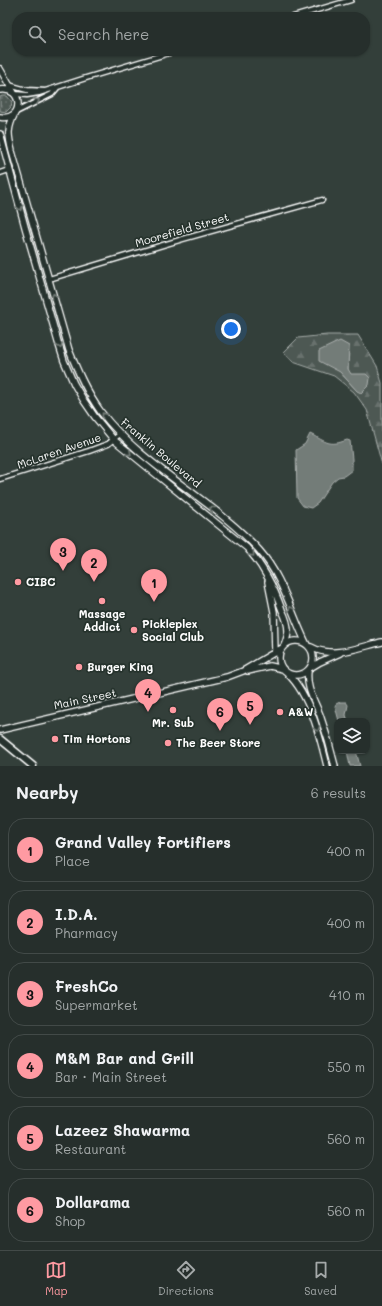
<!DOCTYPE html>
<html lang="en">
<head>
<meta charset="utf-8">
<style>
  body { margin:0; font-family:Mali,sans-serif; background:#2e3734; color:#f1f3f6 }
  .controls { position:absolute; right:12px; bottom:12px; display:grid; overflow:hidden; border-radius:8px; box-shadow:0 1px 3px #0004 }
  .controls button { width:36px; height:36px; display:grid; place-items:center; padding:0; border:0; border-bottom:1px solid #424a48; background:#262f2c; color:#f1f3f6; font:20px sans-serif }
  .you { position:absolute; left:231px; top:329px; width:14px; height:14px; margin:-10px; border:3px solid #fff; border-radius:50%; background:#1a73e8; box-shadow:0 0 0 6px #1a73e833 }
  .badge { display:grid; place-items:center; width:26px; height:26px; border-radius:50%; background:#ff9aa2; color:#111; font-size:13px; font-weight:700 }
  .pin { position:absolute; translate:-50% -33px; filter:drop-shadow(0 1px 2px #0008) }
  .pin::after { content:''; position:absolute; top:21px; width:14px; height:12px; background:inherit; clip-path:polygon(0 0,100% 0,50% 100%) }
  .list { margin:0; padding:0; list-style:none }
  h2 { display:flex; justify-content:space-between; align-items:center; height:52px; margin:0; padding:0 16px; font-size:17px }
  h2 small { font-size:13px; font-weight:400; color:#a4a9a9 }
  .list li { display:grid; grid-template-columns:26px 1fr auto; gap:12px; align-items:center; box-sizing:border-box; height:64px; margin:0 8px 8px; padding:0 8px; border:1px solid #424a48; border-radius:16px }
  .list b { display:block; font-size:15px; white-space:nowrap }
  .list p { margin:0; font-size:13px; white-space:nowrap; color:#a4a9a9 }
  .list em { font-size:13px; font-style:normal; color:#a4a9a9 }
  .icon { flex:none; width:22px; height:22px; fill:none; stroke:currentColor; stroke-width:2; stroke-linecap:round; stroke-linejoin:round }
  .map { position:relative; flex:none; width:382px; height:766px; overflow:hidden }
  .search { position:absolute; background:#262f2c; box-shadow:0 1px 3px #0004; left:12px; right:12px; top:12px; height:44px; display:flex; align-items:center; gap:10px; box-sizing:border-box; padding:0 14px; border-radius:16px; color:#a4a9a9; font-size:15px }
  .sheet { height:484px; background:#262f2c }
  nav { display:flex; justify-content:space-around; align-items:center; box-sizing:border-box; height:56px; border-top:1px solid #424a48; background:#262f2c; font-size:11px; color:#a4a9a9 }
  nav a { display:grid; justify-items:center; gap:2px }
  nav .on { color:#ff9aa2 }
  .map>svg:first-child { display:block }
  .grass { fill:url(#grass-dots); stroke:#a6aca9 }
  .forest { fill:url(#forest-firs); stroke:#a6aca9; fill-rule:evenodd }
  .water { fill:#737b78; stroke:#abb0ae }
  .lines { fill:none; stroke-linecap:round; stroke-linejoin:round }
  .minor-casing { stroke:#fff; stroke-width:7 }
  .secondary-casing { stroke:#fff; stroke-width:8 }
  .primary-casing { stroke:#fff; stroke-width:9 }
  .minor { stroke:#26332d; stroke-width:4 }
  .secondary { stroke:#26332d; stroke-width:5.5 }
  .primary { stroke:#26332d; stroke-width:6 }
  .oneway { stroke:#727a76 }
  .poi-dot { fill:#ff9aa2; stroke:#26332d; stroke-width:1.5 }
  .labels { text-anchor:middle; stroke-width:3.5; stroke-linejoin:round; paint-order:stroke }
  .street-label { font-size:11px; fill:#fff; stroke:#26332d }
  .poi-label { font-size:11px; font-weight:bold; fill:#fff; stroke:#26332d; text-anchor:start }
</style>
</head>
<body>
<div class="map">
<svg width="382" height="766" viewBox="0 0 382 766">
  <defs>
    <pattern id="grass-dots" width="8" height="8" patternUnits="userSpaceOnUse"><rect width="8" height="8" fill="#4d5853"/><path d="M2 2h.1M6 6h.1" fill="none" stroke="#68716d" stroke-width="1.8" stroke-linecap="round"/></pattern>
    <pattern id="forest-firs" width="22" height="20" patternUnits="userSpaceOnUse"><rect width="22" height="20" fill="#4d5853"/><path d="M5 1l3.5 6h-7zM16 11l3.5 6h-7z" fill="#68716d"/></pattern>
  </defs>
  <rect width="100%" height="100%" fill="#333f3a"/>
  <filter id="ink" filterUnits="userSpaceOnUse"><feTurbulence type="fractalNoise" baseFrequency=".025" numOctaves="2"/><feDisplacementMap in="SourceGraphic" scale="8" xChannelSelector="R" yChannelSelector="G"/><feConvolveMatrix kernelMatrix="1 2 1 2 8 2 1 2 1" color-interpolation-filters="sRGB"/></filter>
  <g filter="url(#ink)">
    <path class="grass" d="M2 96H7L12 102 11 107 6 112 0 111V97Z"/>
    <path class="forest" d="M327 335H358L377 366 382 383V465L367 410 354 392 334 376 293 362 284 352 298 338ZM349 346 348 369 357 391 340 372Z"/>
    <path class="water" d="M340 341 349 346 348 369 351 374H366L370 378 369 385 361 393 357 391 340 372 319 361V351Z
      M310 434C327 442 329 447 347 440L350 441 352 459V470L344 476 338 477 332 482 318 503 311 508 303 506 297 498 296 450 305 444Z
      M340 702H346L348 705 346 715 348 721H339L335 706 336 704Z
      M347 751H356L360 766H350Z"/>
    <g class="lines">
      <g class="minor-casing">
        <path id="minor" d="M293 17 351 0
          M9 85 27 90 46 91
          M15 94 27 95 39 93 86 78 176 51
          M16 112 52 94 57 88
          M0 173 9 170
          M49 279 183 239 322 200
          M0 479 89 451 108 444 120 434"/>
      </g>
      <g class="secondary-casing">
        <path id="secondary" d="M0 69 14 93
          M0 90C24 86 24 122 0 117
          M15 113C7 129 8 135 12 151L69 350C78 372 87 393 101 412 143 467 213 499 259 550 283 577 291 613 307 645
          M0 134 25 227 58 342 64 361 74 384 84 401 95 417 114 440 247 548C263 566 274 587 282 610 285 616 288 624 288 631 288 636 286 641 284 646
          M268 582 274 612 275 653
          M279 658a17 17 0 1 1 34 0a17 17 0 1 1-34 0Z
          M311 647C332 659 360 647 382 642
          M310 668 320 662 340 653
          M248 671 270 666 283 669
          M308 671C306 689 314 699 320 715 326 732 331 749 335 766
          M288 674C310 695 320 737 327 766
          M0 730 227 677 243 671 282 648"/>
      </g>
      <g class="primary-casing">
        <path id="primary" d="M0 739 33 766"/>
      </g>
      <use href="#minor" class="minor"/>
      <use href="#secondary" class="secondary"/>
      <use href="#primary" class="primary"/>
    </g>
    <defs><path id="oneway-chevron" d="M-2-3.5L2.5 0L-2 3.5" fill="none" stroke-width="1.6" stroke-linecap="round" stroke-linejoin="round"/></defs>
    <g class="oneway">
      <use href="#oneway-chevron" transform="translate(37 101) rotate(-27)"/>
      <use href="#oneway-chevron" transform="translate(20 208) rotate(75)"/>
      <use href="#oneway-chevron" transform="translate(54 296) rotate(-106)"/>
      <use href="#oneway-chevron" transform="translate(60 346) rotate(73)"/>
      <use href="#oneway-chevron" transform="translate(104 415) rotate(-128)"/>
      <use href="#oneway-chevron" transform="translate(129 453) rotate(40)"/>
      <use href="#oneway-chevron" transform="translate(212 509) rotate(-142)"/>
      <use href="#oneway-chevron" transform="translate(252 554) rotate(50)"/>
      <use href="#oneway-chevron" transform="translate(291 609) rotate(-111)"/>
      <use href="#oneway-chevron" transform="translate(317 729) rotate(72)"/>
    </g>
  </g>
  <g class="poi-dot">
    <circle cx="18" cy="582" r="4"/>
    <circle cx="102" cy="601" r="4"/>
    <circle cx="134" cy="630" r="4"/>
    <circle cx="79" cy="667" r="4"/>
    <circle cx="173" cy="710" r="4"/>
    <circle cx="280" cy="712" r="4"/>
    <circle cx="55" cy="739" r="4"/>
    <circle cx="168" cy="743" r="4"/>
  </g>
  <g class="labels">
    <g class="street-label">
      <text transform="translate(182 230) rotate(-16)" y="4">Moorefield Street</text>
      <text transform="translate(59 451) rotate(-19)" y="4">McLaren Avenue</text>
      <text transform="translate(161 453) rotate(40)" y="4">Franklin Boulevard</text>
      <text transform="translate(85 699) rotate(-12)" y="4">Main Street</text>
    </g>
    <g class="poi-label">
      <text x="26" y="586">CIBC</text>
      <text x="102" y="618" text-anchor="middle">Massage<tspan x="102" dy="13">Addict</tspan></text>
      <text x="142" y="628">Pickleplex<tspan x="142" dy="13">Social Club</tspan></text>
      <text x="87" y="671">Burger King</text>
      <text x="288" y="716">A&amp;W</text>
      <text x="173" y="727" text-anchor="middle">Mr. Sub</text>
      <text x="63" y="743">Tim Hortons</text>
      <text x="176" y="747">The Beer Store</text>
    </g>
  </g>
</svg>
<div class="controls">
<button><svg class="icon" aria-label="layers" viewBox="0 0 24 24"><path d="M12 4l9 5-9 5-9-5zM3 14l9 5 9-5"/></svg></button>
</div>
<div class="you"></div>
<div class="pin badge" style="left:154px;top:602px">1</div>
<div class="pin badge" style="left:94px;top:582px">2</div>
<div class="pin badge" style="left:63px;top:571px">3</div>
<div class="pin badge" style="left:148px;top:712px">4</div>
<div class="pin badge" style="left:250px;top:725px">5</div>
<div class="pin badge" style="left:220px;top:731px">6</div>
<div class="search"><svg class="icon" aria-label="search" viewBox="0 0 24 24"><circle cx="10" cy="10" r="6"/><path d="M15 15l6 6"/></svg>Search here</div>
</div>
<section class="sheet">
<h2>Nearby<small>6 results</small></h2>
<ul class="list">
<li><span class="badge">1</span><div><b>Grand Valley Fortifiers</b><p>Place</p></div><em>400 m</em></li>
<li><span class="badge">2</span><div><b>I.D.A.</b><p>Pharmacy</p></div><em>400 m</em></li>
<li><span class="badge">3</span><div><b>FreshCo</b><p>Supermarket</p></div><em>410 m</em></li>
<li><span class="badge">4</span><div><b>M&amp;M Bar and Grill</b><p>Bar · Main Street</p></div><em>550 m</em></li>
<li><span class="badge">5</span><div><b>Lazeez Shawarma</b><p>Restaurant</p></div><em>560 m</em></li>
<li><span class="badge">6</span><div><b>Dollarama</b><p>Shop</p></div><em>560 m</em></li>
</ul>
</section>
<nav>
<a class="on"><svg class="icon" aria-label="map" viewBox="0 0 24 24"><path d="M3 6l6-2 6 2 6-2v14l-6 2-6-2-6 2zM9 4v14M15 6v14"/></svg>Map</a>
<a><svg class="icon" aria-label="directions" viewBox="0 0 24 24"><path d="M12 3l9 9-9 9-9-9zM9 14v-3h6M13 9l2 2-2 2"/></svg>Directions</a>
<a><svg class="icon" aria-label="saved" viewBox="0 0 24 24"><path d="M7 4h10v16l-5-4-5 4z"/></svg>Saved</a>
</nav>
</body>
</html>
